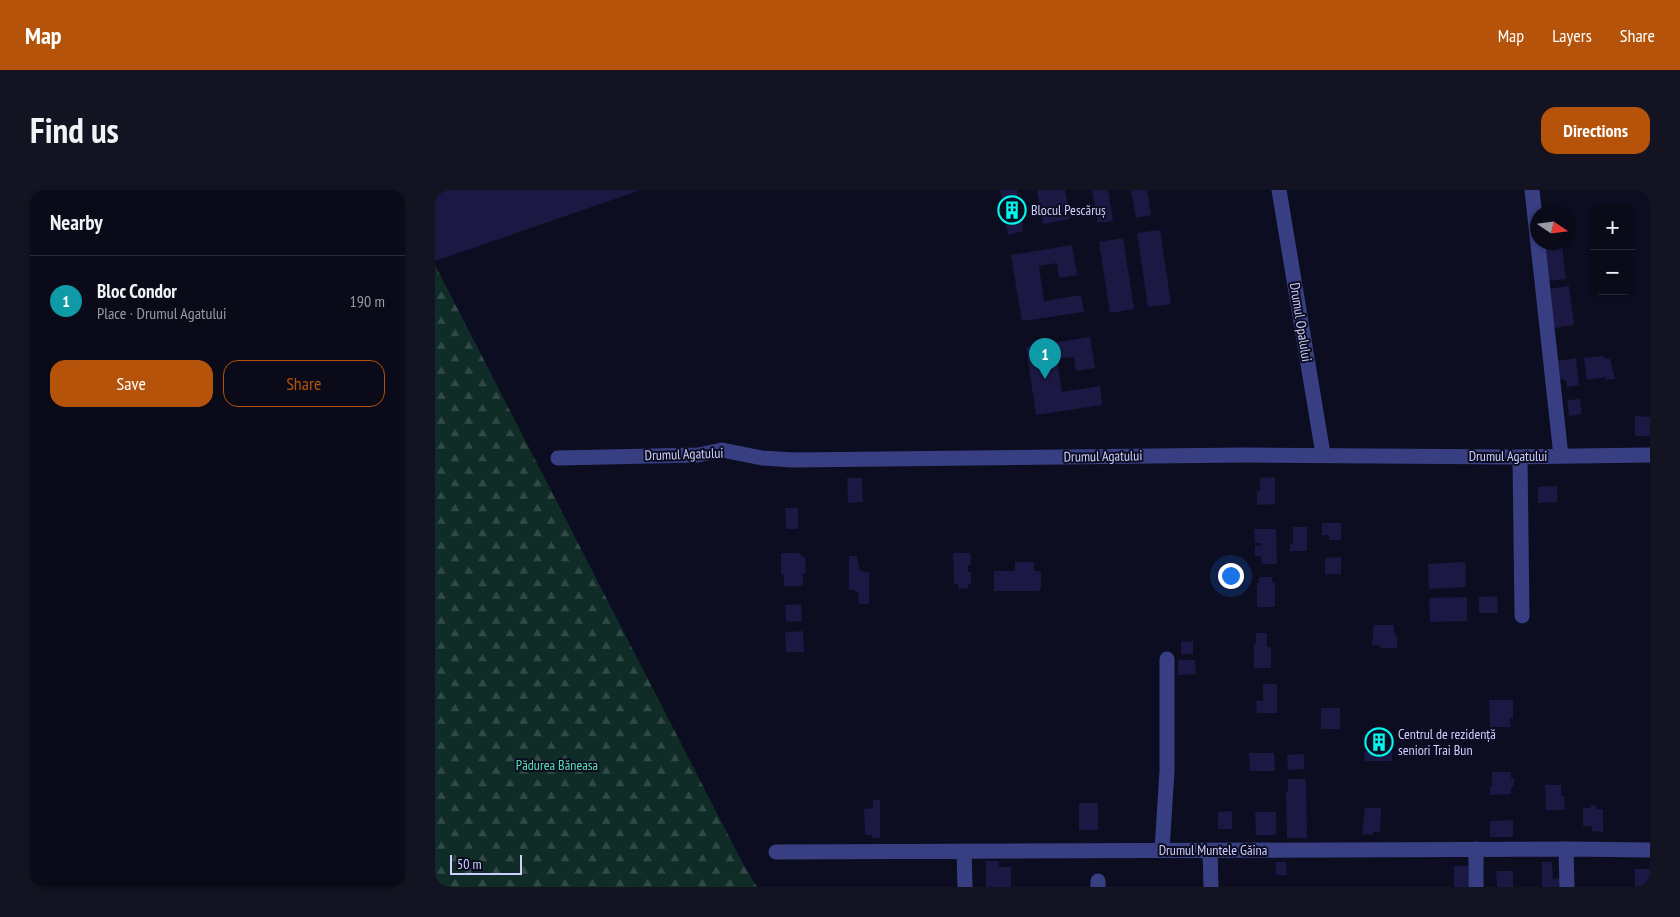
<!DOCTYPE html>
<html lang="en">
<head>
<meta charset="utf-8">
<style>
  body { margin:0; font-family:"PT Sans Narrow",sans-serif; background:#131322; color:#f1f3f6 }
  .controls { position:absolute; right:15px; top:15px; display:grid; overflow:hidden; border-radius:10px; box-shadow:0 1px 4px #0004 }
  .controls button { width:45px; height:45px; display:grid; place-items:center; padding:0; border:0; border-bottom:1px solid #2a2b38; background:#0a0a19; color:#f1f3f6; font:25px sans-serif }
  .compass { position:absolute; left:1095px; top:15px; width:45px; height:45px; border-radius:50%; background:#0a0a19; box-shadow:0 1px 4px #0004; rotate:103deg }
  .scale { position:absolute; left:15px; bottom:12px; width:72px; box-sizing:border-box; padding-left:5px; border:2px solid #cdcfff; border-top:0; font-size:14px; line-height:18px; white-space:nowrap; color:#cdcfff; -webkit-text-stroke:4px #0d0d21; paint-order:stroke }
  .you { position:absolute; left:795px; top:385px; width:18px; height:18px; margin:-12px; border:4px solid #fff; border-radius:50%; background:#1a73e8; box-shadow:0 0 0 8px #1a73e833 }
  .badge { display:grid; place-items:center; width:32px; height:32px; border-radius:50%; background:#b45309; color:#fff; font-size:16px; font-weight:700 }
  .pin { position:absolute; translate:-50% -41px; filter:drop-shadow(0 1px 2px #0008) }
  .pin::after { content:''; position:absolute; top:26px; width:18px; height:15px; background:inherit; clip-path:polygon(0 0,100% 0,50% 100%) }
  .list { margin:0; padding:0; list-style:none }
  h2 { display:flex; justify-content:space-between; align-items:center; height:65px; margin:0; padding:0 20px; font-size:21px }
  h2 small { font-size:16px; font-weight:400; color:#999aa2 }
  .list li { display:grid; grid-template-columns:32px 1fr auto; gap:15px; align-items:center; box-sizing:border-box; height:90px; padding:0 20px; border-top:1px solid #2a2b38 }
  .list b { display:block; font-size:19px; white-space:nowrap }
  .list p { margin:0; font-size:16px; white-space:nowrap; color:#999aa2 }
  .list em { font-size:16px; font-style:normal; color:#999aa2 }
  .actions { display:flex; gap:10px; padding:15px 20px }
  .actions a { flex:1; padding:11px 0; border:1px solid #b45309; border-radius:15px; text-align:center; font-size:18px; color:#b45309 }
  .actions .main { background:#b45309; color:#fff }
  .map { position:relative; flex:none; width:1215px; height:697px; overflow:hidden; border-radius:15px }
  header { display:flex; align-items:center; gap:30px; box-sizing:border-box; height:70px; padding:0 25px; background:#b45309; color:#fff }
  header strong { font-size:24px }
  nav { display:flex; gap:28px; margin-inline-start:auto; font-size:18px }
  .intro { display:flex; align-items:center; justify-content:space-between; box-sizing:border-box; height:120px; padding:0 30px }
  h1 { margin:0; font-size:35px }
  .button { padding:12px 22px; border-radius:15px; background:#b45309; color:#fff; font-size:18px; font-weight:700 }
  main { display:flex; gap:30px; padding:0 30px }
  aside { flex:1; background:#0a0a19; border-radius:15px; box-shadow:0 1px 4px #0004 }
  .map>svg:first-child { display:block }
  .forest { fill:url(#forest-firs) }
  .building { fill:#1b1843 }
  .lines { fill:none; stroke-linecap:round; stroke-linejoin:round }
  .minor { stroke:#373f82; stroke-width:15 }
  .labels { text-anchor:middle; stroke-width:4; stroke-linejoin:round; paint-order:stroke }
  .poi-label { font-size:14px; fill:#cdcfff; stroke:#0d0d21; text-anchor:start }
  .street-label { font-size:14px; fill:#cdcfff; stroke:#0d0d21 }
  .park-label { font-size:14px; fill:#57e1ab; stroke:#0d0d21 }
</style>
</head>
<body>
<header>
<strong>Map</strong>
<nav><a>Map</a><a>Layers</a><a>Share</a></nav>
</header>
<div class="intro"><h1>Find us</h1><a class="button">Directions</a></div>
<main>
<aside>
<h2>Nearby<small></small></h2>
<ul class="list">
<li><span class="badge" style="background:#0f9aa8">1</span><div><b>Bloc Condor</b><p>Place · Drumul Agatului</p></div><em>190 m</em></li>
</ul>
<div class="actions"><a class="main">Save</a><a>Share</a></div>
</aside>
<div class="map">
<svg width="1215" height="697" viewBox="0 0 1215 697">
  <defs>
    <pattern id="forest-firs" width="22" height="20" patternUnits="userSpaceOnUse" patternTransform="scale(1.25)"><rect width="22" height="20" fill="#102c27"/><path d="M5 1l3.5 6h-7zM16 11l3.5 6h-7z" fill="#324a47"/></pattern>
  </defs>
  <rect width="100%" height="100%" fill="#0d0d21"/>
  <path class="forest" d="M0 75 306 670 322 697H0Z"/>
  <path class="building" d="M0 0H203V1L0 71Z
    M565 0H582L588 41 573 45Z
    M602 0H630L635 29 608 34Z
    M657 0H673L678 31 663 33Z
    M696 0H712L716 25 701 28Z
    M725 40 736 114 713 117 702 43Z
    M688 48 699 119 675 123 664 52Z
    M1127 54 1131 89 1113 91 1109 56Z
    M637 55 642 85 624 88 622 73 604 76 609 111 646 105 649 122 587 131 576 65Z
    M1134 96 1139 135 1119 138 1115 99Z
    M655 147 660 178 641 181 639 167 622 169 627 202 665 196 667 215 601 225 591 157Z
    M1169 166 1170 169H1175L1180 189 1171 190V187L1152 190 1149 168Z
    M1141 168 1144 195 1132 197 1131 191 1123 188 1121 171Z
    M1145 209 1147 224 1134 226 1132 210Z
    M1200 226 1215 227V246H1200Z
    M840 287V314L822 315V301H825V288Z
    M412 288H427L428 312 413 313Z
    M1122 296V312L1103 313V297Z
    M350 318H363V339H351Z
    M887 333H906V350H894V345H887Z
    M858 337H872V361H855V354H858Z
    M819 339H841L842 374H827L826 366H820V356H826V353H820Z
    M346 363H363L370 368 371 383H368V396H349V384H346Z
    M518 363H535L536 375H533V382H536V394H533V398L523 399V394H519Z
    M414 366H422L425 381 434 383V414H424L423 402 414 399Z
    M906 367V384H890V368Z
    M580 372H599V381H604L606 383V399L603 401H559V381H580Z
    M1030 372 1031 397 994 399 993 374Z
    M824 387H837V392H840V417H822V393H824Z
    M1062 406 1063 423H1044V407Z
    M1032 407V431L995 432 994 408Z
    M366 414 367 431 351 432 350 415Z
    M939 435H959V443L962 447V458H945V455H937Z
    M368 441 369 462H351L350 442Z
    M821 443H832V457H836V478H819V454H821Z
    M758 451V464H746V452Z
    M743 470H760L761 484 743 485Z
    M828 494H842V523H822L821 511H828Z
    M1054 510H1078V528H1075L1076 537H1055Z
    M886 518H905V539H886Z
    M932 541H956L957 571H930L929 562H932Z
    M814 563H839L840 581H815Z
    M869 564V579L853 580 852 565Z
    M1057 582H1076V588H1079V597H1076V604L1055 605V596H1057Z
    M853 589H871L872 648H852L851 602H853Z
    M1110 595H1126V606H1129L1130 620H1111Z
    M438 610H445V648H437V645H430L429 619 438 618Z
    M644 613H663V640H644Z
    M1156 615 1161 616V619H1168V642L1157 641V636H1148V618H1156Z
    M930 618H946L945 642H938V645L927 644Z
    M797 621V639H783V622Z
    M820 622H841V645H821Z
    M1078 630V647H1055V631Z
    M551 671H564V677H576V697H551Z
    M841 672H851L852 685H841Z
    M1107 672H1117L1118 689 1125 688 1126 697H1107Z
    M1019 676H1033V697H1019Z
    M1200 679H1215V697H1200Z
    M1061 681H1078V697H1062Z"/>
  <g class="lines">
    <path class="minor" d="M844 0 888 264
      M1097 0 1126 266
      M1085 267 1087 426
      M123 268 263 265 287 260 327 268 358 270 810 265 1080 267 1215 265
      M1041 659V697
      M1131 659 1132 697
      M727 660 732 581V469
      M775 660 776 697
      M529 661 530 697
      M341 662 1134 659 1215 660
      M663 691V697"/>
  </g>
  <defs>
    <g id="building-ring" transform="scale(1.4375)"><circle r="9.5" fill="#0d0d21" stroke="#00f8ee" stroke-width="1.5"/><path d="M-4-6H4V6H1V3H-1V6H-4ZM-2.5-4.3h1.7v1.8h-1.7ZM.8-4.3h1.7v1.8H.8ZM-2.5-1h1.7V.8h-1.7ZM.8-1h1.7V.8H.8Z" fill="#00f8ee"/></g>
  </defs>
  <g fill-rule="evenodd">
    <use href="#building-ring" x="577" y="20"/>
    <use href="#building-ring" x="944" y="552"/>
  </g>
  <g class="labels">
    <g class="poi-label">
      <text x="596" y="25">Blocul Pescăruș</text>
      <text x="963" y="549">Centrul de rezidență<tspan x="963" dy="16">seniori Trai Bun</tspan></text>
    </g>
    <g class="street-label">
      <text transform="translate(866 132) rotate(81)" y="5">Drumul Opalului</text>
      <text transform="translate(249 264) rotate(-2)" y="5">Drumul Agatului</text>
      <text transform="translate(668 266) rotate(-1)" y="5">Drumul Agatului</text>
      <text x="1073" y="271">Drumul Agatului</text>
      <text x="778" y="665">Drumul Muntele Găina</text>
    </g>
    <g class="park-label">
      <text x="122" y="580">Pădurea Băneasa</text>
    </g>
  </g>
</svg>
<div class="controls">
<button>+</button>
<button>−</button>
</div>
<svg class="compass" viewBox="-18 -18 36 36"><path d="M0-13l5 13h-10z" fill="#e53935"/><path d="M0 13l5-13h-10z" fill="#999aa2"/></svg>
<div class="scale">50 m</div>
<div class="you"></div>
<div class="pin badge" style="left:610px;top:189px;background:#0f9aa8">1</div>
</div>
</main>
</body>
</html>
